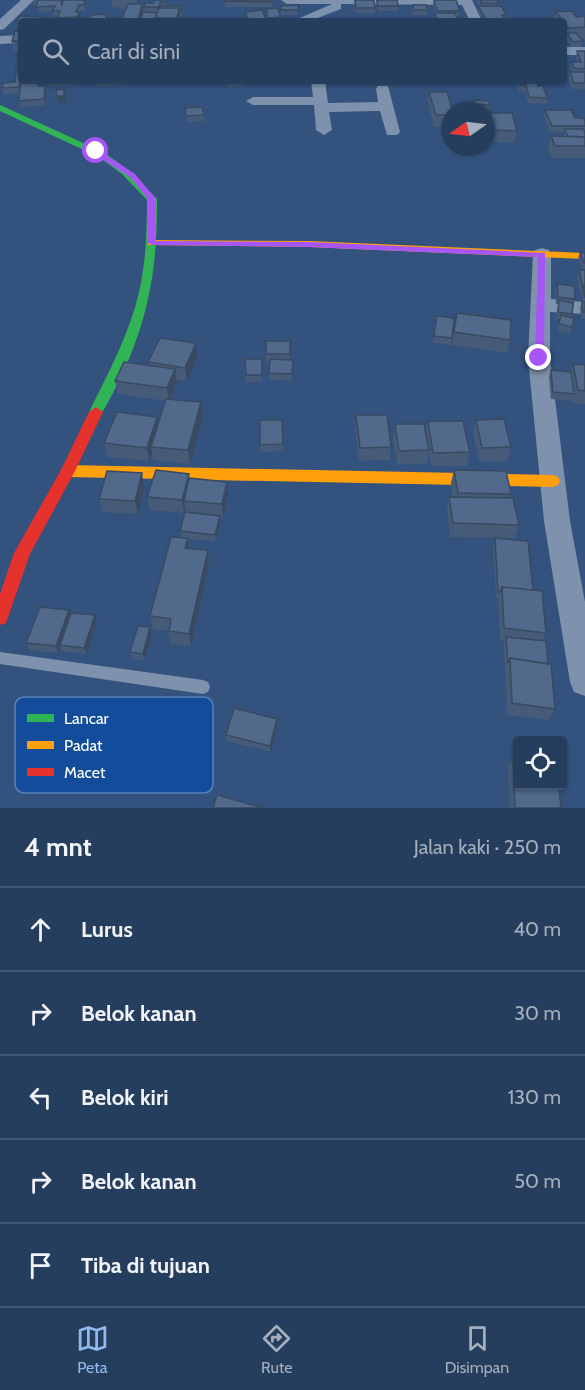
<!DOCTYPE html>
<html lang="id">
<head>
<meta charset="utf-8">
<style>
  body { margin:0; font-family:Cabin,sans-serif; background:#2e4564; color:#f1f3f6 }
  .controls { position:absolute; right:18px; bottom:18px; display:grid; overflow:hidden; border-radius:6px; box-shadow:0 2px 4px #0004 }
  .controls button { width:54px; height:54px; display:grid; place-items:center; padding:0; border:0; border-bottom:2px solid #425773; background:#263e5e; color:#f1f3f6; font:30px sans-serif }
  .compass { position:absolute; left:441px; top:102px; width:54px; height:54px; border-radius:50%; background:#263e5e; box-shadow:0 2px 4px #0004; rotate:256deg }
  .stop { position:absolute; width:18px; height:18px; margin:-14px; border:4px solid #a855f7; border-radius:50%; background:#fff }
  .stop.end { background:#a855f7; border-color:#fff; box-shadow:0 2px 6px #0008 }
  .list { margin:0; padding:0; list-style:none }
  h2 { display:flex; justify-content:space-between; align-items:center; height:78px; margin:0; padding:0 24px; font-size:26px }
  h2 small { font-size:20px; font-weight:400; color:#a4aebc }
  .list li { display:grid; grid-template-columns:39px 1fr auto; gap:18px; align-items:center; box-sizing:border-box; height:84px; padding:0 24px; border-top:2px solid #425773 }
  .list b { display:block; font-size:22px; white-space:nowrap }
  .list em { font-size:20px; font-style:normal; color:#a4aebc }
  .icon { flex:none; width:33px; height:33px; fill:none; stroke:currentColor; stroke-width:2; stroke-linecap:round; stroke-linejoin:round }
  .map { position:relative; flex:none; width:585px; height:808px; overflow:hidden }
  .search { position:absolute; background:#263e5e; box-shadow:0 2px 4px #0004; left:18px; right:18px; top:18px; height:66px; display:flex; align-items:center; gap:15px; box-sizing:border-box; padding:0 21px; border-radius:6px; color:#a4aebc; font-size:22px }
  .sheet { height:498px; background:#263e5e }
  nav { display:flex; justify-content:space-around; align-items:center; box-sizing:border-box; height:84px; border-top:2px solid #425773; background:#263e5e; font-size:16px; color:#a4aebc }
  nav a { display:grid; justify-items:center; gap:3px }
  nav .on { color:#90b9f0 }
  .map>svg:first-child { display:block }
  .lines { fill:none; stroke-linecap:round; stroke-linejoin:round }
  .lane { fill:#7e92ae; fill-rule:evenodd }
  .street { fill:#7e92ae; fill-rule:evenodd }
  .fast { fill:#30b455; fill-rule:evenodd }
  .slow { fill:#ff9f0a; fill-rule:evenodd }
  .jam { fill:#e5322d; fill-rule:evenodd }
  .wall { fill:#465b78 }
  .shaded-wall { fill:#394a61 }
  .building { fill:#516a8b; stroke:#394a61; stroke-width:1.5 }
  .route { fill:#a855f7 }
  .key { fill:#144c9c; stroke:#5a82ba; stroke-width:1.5 }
  .key-label { font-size:16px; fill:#fff }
</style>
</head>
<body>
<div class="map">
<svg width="585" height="808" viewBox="0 0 585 808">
  <rect width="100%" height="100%" fill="#33527d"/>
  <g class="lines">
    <path class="lane" d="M0 652 203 680 208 682 210 687 208 692 203 694 0 664Z"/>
    <path class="street" d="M21 0H34L4 29 0 30V19Z
      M281 0H472L482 21H470L462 5 341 4V9L310 21H293L332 4H287Z
      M21 35V43L0 44V36Z
      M564 47H585V55H564Z
      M311 81H325L328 103 378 102 376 89 378 86H388L400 132 397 135H387L380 111 329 112 332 130 324 135 316 130 314 105H253L246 101 253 97H313Z
      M542 248 549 250 551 254V299L585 302V314L550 312V358L570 521 585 602V696L574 692 570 682 544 521 528 358 533 254 535 250Z"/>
    <path class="fast" d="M0 105 105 153 128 170 157 199C158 283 143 342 101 415L96 417 89 412C110 370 132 329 141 283 146 256 147 228 147 200L122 174 99 157 0 111Z"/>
    <path class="slow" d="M152 240 309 241 585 253V259L309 247 148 245V241Z
      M68 465 553 475 558 477 560 481 558 485 553 487 68 477 63 475 61 471 63 467Z"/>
    <path class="jam" d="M96 407 103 412 75 471 30 554 6 623 0 625V594L14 553 61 470 89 412Z"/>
  </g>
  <path class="wall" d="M33 0H85V11H80L81 17 79 21H58L57 17H54L53 11 38 12 37 5H34Z
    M111 0H137V4H142L143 9 140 21 145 12 144 7 154 3 155 0H167L166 6 182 12 180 21H121L126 9H117V7H112Z
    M225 0H273L272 7H225Z
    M354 0H374L375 8V13H356Z
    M376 0H397L398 6V11H378Z
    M434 0 460 11 459 17H457L458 21H434L435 14 433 4Z
    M476 0H497L499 3V6L506 15V21H483L477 11 478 6H479Z
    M298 5V15H281V6Z
    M413 5 427 10V15H413L412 10Z
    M266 9 280 17V21H268Z
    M245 12 266 19V21H247L246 17Z
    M556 12 576 17 585 16V41L583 38H580L583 41 581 47H572L564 37V21H554Z
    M21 21V28H17L16 23Z
    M21 31V52H14L12 41Z
    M577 51H585V89H572L568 78 570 72H572L570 68 572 62H578L576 57Z
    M21 60V81H39V86H45L46 92 45 105 20 107 19 101 20 93 3 94 2 88 15 82 17 72 16 69Z
    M49 81H76V85L50 86Z
    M97 81H117V85L98 86Z
    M119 81H138V84L119 85Z
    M227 81H243V86L228 87Z
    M516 81H537L538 86 547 98 546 104 528 103 525 91H518Z
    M429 92 450 111V127H434L428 104Z
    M474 100 490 105 489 111 474 110 473 106Z
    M185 108 204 115V121L187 122Z
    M545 110 585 121V158H552L548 148 551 136H564V132H550L544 116Z
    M490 113 517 131 514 143 492 142 490 136V138H486V117L488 121Z
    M580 252 585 253V319H581L580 308 582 302 581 292H580L577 276 579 270H582L578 259Z
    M557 284 575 299 572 317V327L570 334 557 331 560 319H556L558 304H556L555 291Z
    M457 313 510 340 507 353 452 345Z
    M437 316 454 318 451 345 433 343Z
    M266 341H290V360L293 367 292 381 269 380 270 361H266Z
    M197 357 187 381 177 380V383L170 399 201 402 203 415 190 464 153 460 152 453 149 461 107 457 104 443 157 417 159 423 166 401 118 394 115 381 149 366 148 362Z
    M245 359H262V382H246Z
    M573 364 585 365V404L573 403 572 399V401L551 399 549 377 551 370 571 372Z
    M356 415 391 447 390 460 359 461 355 429Z
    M260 420H282L283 451 260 452Z
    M476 420 511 447 507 461H479L473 433Z
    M428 421 470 452 467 466H431L429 454 427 464H397L393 438 395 424 426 432Z
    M454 470 511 494 510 498 519 525 515 538 450 537 447 510 449 497H453L451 483Z
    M189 479 228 495 223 518 220 517V523L216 541 188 539 190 548 208 550 209 563 191 646 171 644 169 631 153 629 150 616 181 537 180 531 185 512V509L184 513 150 510 147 497Z
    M144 486 138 514 103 512 99 499Z
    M495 538 533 590 546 633 542 641 548 664 555 709 549 720 507 715 504 643 505 641 500 640 498 598H496L493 545Z
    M69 610 70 615 97 622 87 654 62 651 60 646 58 653 29 650 26 643Z
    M150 627 152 634 145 660 132 659 130 652Z
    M277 719 278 725 271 752 227 741 226 735Z
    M513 756 561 808H510L508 767Z"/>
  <path class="shaded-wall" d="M142 4 143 9 140 21H138Z
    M179 8 180 18V21H177V18Z
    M80 12 81 17 79 21H78L77 17Z
    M45 86 46 92 45 105 44 99Z
    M64 89 66 102H58L57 96Z
    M196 343 197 357 187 381 185 368Z
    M175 369 177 383 169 401 167 388Z
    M201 402 203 415 190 464 188 450Z
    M157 417 160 430 151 447 152 453 149 461 147 448Z
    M142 473 144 486 138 514 135 501Z
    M189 474 190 487 184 501 185 509 184 513 182 500Z
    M227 482 228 495 223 518 222 504Z
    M220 516V523L216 541 215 535Z
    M188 538 190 551 185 548Z
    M208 550 209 563 191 646 189 634Z
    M69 610 71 616 58 653 56 646Z
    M95 615 97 622 87 654 84 648Z
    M150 627 152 634 145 660 143 654Z
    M277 719 278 725 271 752 270 746Z"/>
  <path class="building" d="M38 0H61L62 6 63 0H85L84 5H79L76 12H80L77 17 57 18 60 11H52L55 6 36 7Z
    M155 0H166L165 2H160L159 7H144L145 3H154Z
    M225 0H272V2L225 1Z
    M355 0H374L375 8H356Z
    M377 0H397L398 6H378Z
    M434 0H456L460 11H437Z
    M480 0H497L499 3H481Z
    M128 4H142L138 21H121Z
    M298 5V10H281V6Z
    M413 5H426L427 10H414Z
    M161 6H182L180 12 179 8H161Z
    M478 6H501L506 15H502L506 21H487Z
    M159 8H179L177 18H155Z
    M278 8 280 17 268 18 266 9Z
    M262 10 266 19 249 20 245 12Z
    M572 11 576 17 585 16V27L568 28 564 23V21H563L556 12Z
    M143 12 157 13 155 21H140Z
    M435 13H455L458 21H438Z
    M106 14V21H90L91 15Z
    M20 16 43 17 40 21H21V23H16Z
    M524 19H541L543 21H525Z
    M15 31H21V41H12Z
    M567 33H576L583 41 573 42Z
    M577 51H585V69L574 68 572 62H581Z
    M21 60V69H16Z
    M16 72H21V81H38V86H45L44 99 19 101 21 81 19 87 2 88 3 83 15 82Z
    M570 72H585V83H574Z
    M518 81H537L538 86H543L547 98 529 97 526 85H519Z
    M64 89V96H57L56 90Z
    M429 92H447L453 111H450V115H436Z
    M474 100 489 101 490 105 475 104Z
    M202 107 204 115 186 116 185 108Z
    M453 107H464L465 111H453Z
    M545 110H571L575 118H583L585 121V126H552Z
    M490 113H512L517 131 494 130Z
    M486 117H488L491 132H486Z
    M564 129H583L585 132V137L568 136Z
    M551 136 585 137V146H555Z
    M580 252 585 253V263H584Z
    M579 270H585V285H582Z
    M557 284 574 286 575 299 558 297Z
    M583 286 585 287V298Z
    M559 300 573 303 572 314 558 312Z
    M582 302H585V312H583Z
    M457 313 511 320 510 340 454 332Z
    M561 315 574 318 572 327 559 324Z
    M437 316 454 318 452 338 434 336Z
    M160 338 196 343 185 368 148 362Z
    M266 341H290V354H266Z
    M245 359H262V375H246Z
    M270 359 293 360 292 374 269 373Z
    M124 362 175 369 167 388 115 381Z
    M573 364 585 365V391L578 390Z
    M551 370 571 372 574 394 553 392Z
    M166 399 201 402 188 450 151 447Z
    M117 412 157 417 147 448 104 443Z
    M356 415H387L391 447 360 448Z
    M504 419 511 447 482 448 476 420Z
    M260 420H282L283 444 260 445Z
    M428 421H463L470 452 433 453Z
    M395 424H424L429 450 399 451Z
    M156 470 189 474 182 500 147 497Z
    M454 470 506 471 511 494 458 493Z
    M107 471 142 473 135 501 99 499Z
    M189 478 227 482 222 504 184 501Z
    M449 497 513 498 519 525 453 523Z
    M185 512 220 516 215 535 180 531Z
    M171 537 188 538 185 548 208 550 189 634 169 631 171 619 150 616Z
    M495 538 528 541 533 590 502 587 500 592H498Z
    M502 587 542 591 546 633 504 628Z
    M40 607 69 610 56 646 26 643Z
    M71 613 95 615 84 648 60 645Z
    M138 626 150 627 143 654 130 652Z
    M506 637 546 641 548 664 510 658 508 663Z
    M510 658 551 664 555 709 512 703Z
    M234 708 277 719 270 746 226 735Z
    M513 756H518V786H559L561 808H515Z
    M217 795 263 808H213Z"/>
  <path class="route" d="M93 150H98L135 174 156 199V241L309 242 545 253 544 358 539 361 535 358 538 257 309 247 152 245 148 243V199L130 177 93 153Z"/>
  <rect x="15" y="697" width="198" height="96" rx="9" class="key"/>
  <rect x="27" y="714" width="27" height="8" fill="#30b455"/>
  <rect x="27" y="741" width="27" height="8" fill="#ff9f0a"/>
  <rect x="27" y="768" width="27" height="8" fill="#e5322d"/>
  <g class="key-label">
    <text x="64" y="724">Lancar</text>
    <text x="64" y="751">Padat</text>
    <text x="64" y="778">Macet</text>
  </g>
</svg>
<div class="controls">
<button><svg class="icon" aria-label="locate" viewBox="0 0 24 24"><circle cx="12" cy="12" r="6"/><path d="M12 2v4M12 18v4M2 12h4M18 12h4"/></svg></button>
</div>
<svg class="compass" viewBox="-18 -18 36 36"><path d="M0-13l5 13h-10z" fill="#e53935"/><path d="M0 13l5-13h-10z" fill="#a4aebc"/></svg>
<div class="stop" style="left:96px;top:151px"></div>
<div class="stop end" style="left:539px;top:358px"></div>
<div class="search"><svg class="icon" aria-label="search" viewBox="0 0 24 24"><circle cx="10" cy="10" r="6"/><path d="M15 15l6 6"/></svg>Cari di sini</div>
</div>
<section class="sheet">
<h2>4 mnt<small>Jalan kaki · 250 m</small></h2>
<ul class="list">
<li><svg class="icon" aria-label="ahead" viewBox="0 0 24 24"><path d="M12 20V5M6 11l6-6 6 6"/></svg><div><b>Lurus</b></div><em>40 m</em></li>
<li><svg class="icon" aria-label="right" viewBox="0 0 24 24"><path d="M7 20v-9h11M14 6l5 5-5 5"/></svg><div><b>Belok kanan</b></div><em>30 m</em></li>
<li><svg class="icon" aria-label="left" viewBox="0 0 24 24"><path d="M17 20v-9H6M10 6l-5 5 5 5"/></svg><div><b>Belok kiri</b></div><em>130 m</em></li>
<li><svg class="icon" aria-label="right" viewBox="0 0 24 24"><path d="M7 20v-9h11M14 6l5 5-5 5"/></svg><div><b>Belok kanan</b></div><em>50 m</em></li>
<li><svg class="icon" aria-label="arrive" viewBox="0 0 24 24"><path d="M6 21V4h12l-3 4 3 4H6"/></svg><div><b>Tiba di tujuan</b></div></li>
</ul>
</section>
<nav>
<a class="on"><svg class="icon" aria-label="map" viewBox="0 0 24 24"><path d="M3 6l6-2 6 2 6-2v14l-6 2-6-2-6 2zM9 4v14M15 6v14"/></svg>Peta</a>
<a><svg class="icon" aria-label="directions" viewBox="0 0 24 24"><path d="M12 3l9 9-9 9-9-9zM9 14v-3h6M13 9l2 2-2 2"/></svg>Rute</a>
<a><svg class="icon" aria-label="saved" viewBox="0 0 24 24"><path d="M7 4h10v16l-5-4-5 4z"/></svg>Disimpan</a>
</nav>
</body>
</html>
